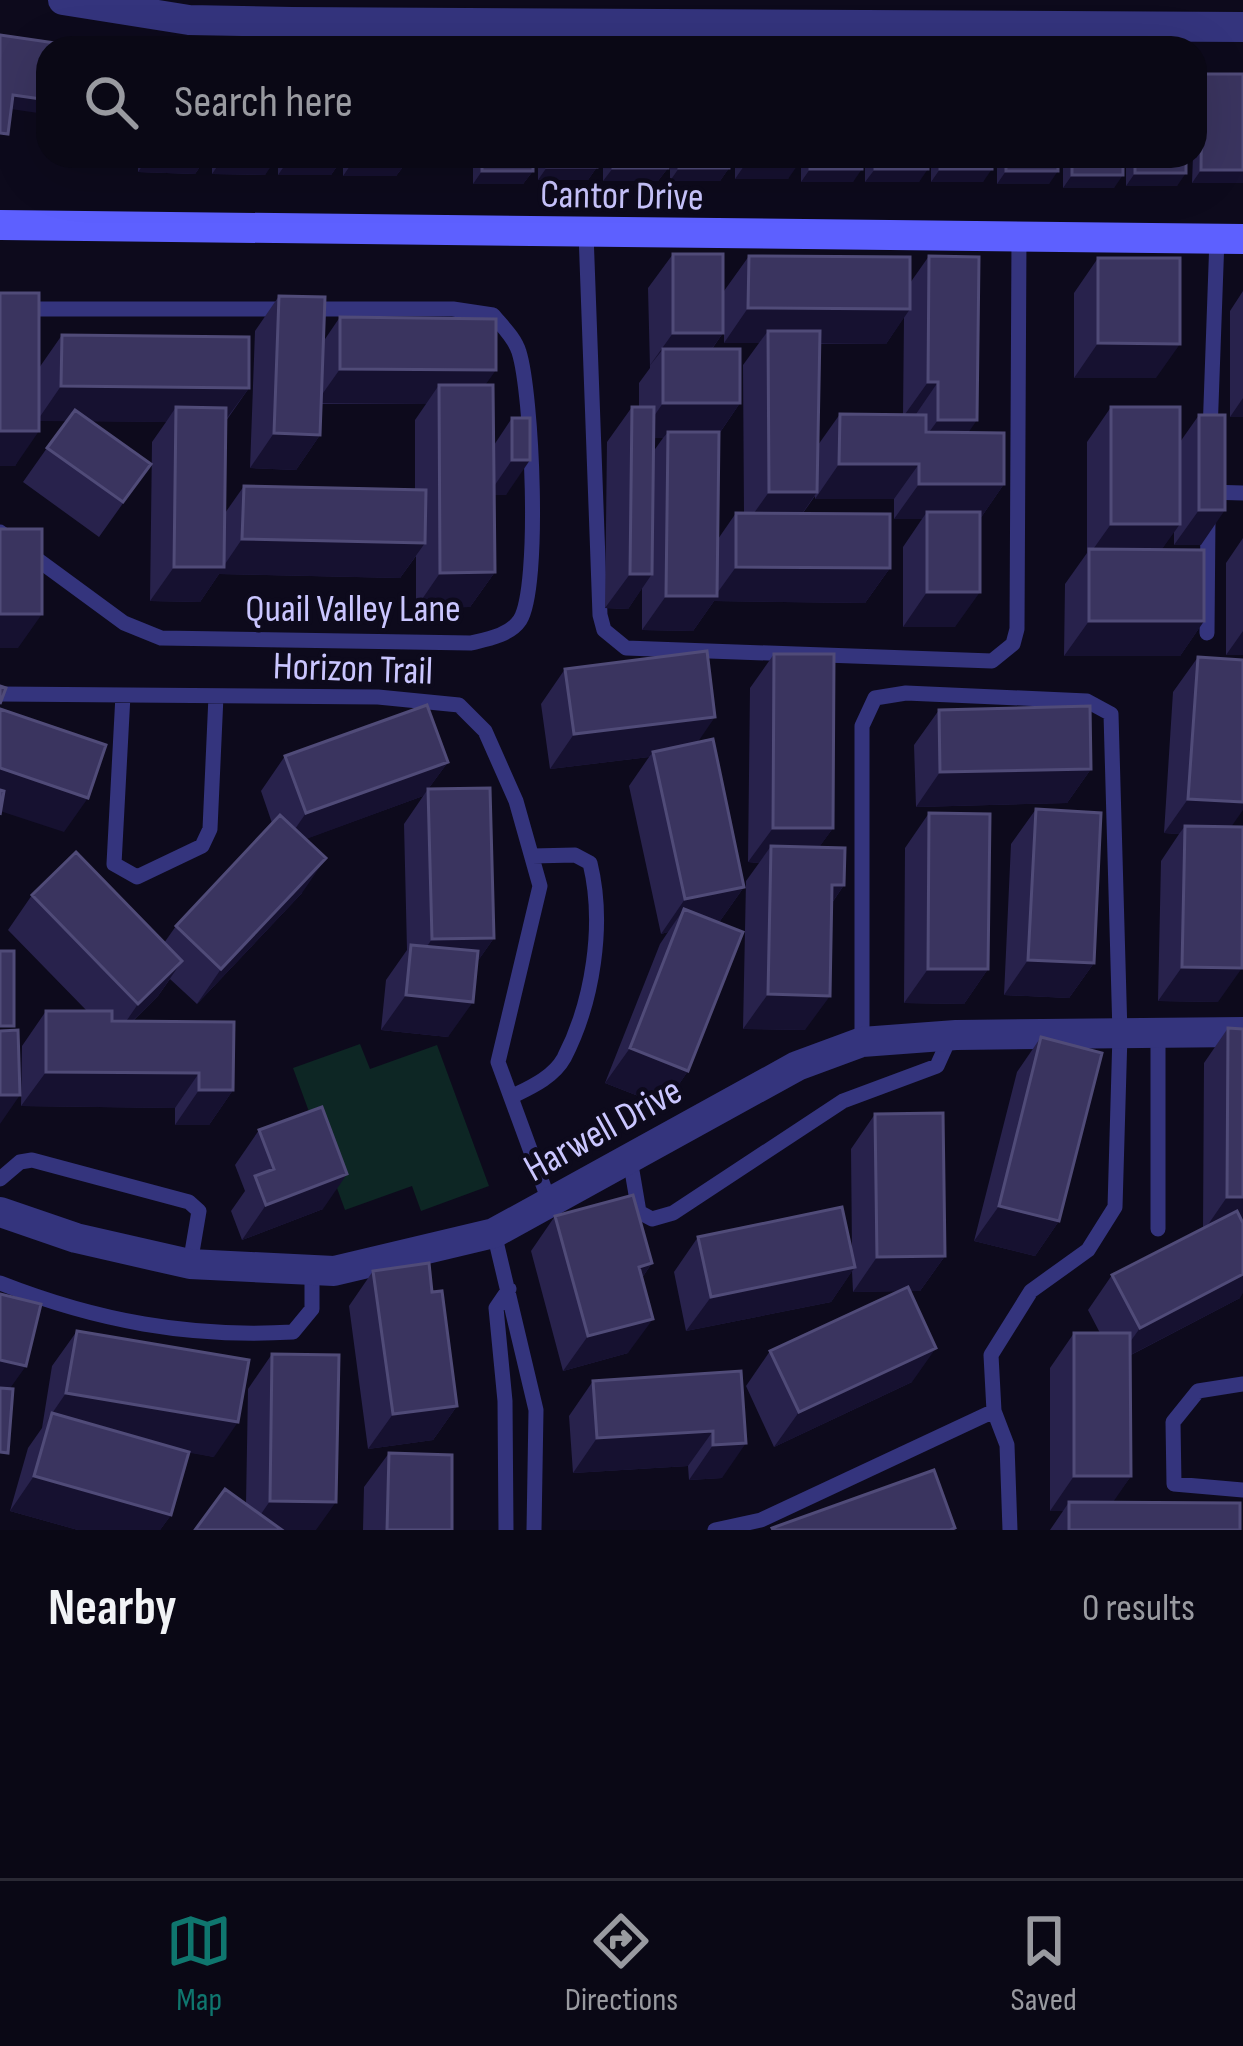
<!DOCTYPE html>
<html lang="en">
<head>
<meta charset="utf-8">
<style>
  body { margin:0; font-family:"Sofia Sans Condensed",sans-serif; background:#13111e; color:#f1f3f6 }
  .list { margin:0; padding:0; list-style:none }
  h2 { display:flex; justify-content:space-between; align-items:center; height:156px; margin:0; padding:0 48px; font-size:51px }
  h2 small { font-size:39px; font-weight:400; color:#999aa0 }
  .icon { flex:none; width:66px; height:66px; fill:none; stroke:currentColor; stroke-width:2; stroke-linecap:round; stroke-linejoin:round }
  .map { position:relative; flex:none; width:1243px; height:1530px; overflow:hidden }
  .search { position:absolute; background:#0a0815; box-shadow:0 12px 48px #0002; left:36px; right:36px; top:36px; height:132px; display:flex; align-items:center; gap:30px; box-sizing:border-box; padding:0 42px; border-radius:36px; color:#999aa0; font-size:45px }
  .sheet { height:348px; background:#0a0815 }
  nav { display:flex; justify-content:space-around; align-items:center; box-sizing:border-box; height:168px; border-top:3px solid #2a2934; background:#0a0815; font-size:33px; color:#999aa0 }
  nav a { display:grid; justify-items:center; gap:6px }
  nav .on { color:#0f766e }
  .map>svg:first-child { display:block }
  .pitch { fill:#0d2624 }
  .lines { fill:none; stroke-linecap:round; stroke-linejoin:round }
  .lane { stroke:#34347d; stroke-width:15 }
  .street { stroke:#34347d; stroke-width:30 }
  .secondary { stroke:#5d60ff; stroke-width:30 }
  .wall { fill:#28224c; fill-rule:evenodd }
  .shaded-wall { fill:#161130 }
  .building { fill:#3a345f; stroke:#504b78; stroke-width:3 }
  .labels { text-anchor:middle; stroke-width:9; stroke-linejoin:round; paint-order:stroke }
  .street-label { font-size:39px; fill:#cac6ff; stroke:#0d0a1c }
</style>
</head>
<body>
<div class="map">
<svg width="1243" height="1530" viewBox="0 0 1243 1530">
  <rect width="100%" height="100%" fill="#0d0a1c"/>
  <path class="pitch" d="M360 1044 370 1069 437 1045 489 1186 421 1211 412 1186 345 1210 293 1068Z"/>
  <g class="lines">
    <path class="lane" d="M586 233 600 615 604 630 626 648 992 661 1013 644 1017 629 1019 237
      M0 309H453L493 315C502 326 515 338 519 352 532 393 541 586 520 620 510 635 488 639 471 643L161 638 124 623 0 532
      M1210 433 1217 238
      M1208 492 1243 493
      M1207 633 1208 517
      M0 694 378 697 459 705 485 731 516 801 540 886 498 1062 549 1201
      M123 695 114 864 137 877 202 846 210 829 216 696
      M1158 1032V1229
      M862 1042V726L875 698 906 693 1087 701 1111 714 1120 1034 1115 1207 1088 1250 1031 1291 991 1355 994 1411 1007 1445 1010 1530
      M511 1097C529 1088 553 1078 564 1058 593 1002 605 924 590 863L575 855 532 856
      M630 1159 639 1212 652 1219 673 1213 843 1101 937 1066 951 1035
      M0 1179 20 1162 32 1160 189 1202 199 1211 190 1264
      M494 1233 536 1410 534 1530
      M0 1283C97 1321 189 1338 293 1332L312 1309V1271
      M1243 1384 1198 1391 1173 1422 1174 1484 1243 1490
      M506 1530 505 1401 496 1308 509 1289
      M715 1530 761 1520 994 1411"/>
    <path class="street" d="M63 0 189 20 292 22 1243 27
      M0 1212 76 1238 190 1264 334 1271 494 1233 797 1066 862 1042 956 1035 1243 1032"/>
    <path class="secondary" d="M0 225 1243 239"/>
  </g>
  <path class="wall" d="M1202 74 1243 183H1192L1193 156H1195V85Z
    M138 156H204V161L195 174 138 172Z
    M212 156H274L265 175 212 174Z
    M278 156H340V162L331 175H278Z
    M343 156H406V163L396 176H343Z
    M473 156H533V171L523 184H473Z
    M538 156H597V167L588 180H538Z
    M603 156H668V168L658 181H603Z
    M670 156H729V168L720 181H670Z
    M735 156H797L788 179H735Z
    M801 156H862L853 182H801Z
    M865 156H928L919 182H865Z
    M931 156H992L983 182H931Z
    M997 156H1058L1049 184H997Z
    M1063 156H1123L1114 188H1063Z
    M1126 156H1186L1177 186H1126Z
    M673 254 723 333 712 349 740 403 719 434 718 539 736 513H744L743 365 759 343H724V291L749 256 910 283 929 256 969 433 1004 484 980 519 955 627H903V547L922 519H894V499H815V496L803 513 890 568 865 603 714 601 693 631 642 630V588L628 609 605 608 607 442 632 407H639V383L650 368 648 288ZM904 317 903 415 840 414 818 445 820 344H886ZM654 438H663L653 452Z
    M1098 258 1156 378H1074V293Z
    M1243 291V417H1230V311Z
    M279 296 323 342 340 317 485 385 494 445 512 418H530L506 495H494L495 572 470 607 416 608V556L400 578 219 574 200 602 150 601 152 442 166 422 91 421 151 464 99 537 23 482 66 421H39L15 466H0L39 368 62 335 249 388 226 421 225 513 244 486 415 490V420L426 404H321L320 435 296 470 250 468 255 331Z
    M1111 407 1180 442 1199 415 1201 545H1174V531L1161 550 1204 621 1180 656H1064L1065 584 1087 553V442Z
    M1243 538V655H1226V563Z
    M774 654 833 828 819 847 844 885 832 903 805 1030 743 1029 746 881 759 863 748 862 750 688Z
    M1198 657 1231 827 1218 1002 1158 1001 1161 861 1179 834 1164 833 1173 692Z
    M565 669 697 742 744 887 720 921 718 922 688 1071 664 1106 605 1083 660 944 668 932 661 934 629 786 649 757 550 769 541 704Z
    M939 710 1091 769 1067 803 916 807 914 745Z
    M285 756 448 762 423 796 305 839 302 893 197 1004 170 979 158 996 132 1022 233 1090 209 1125H175V1108L21 1106 22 1046 46 1011H87L8 930 32 895 164 943 176 926 272 823 261 791Z
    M428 789 494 938 477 962 448 1037 381 1030 386 980 407 950 404 824Z
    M1036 809 1094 963 1069 998 1004 995 1011 844Z
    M929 813 988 969 964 1004 904 1003 905 848Z
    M1228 1028 1240 1298 1131 1355V1476L1112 1502 1240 1530H1050L1063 1511H1050V1368L1074 1333H1100L1088 1310 1112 1275 1203 1229 1204 1063Z
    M1041 1037 1059 1221 1035 1256 974 1241 1017 1072Z
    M875 1114 945 1256 920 1291H910L912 1382 774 1447 746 1386 770 1351 899 1291 853 1292 852 1271 831 1302 686 1331 674 1272 698 1237 852 1252 851 1149Z
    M259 1130 323 1209 242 1240 231 1211 245 1191 235 1165Z
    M555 1216 652 1263 642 1278 628 1353 563 1371 531 1251Z
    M373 1271 432 1292 457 1406 433 1440 368 1449 349 1306Z
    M77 1331 214 1457 189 1452 171 1515 160 1530H78L10 1511 28 1448 42 1428 52 1366Z
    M272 1354 316 1530H195L246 1504 248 1389Z
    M741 1371 722 1478 689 1480 688 1466 573 1473 569 1416 593 1381Z
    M389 1453 452 1530H363L364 1487Z"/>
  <path class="shaded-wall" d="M13 95 48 100V110L45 114 4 108Z
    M54 156H118L109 168Z
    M413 156H467L460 166H406Z
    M147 159 204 161 195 174 138 172Z
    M221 161 274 162 265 175 212 174Z
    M287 162H340L331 175H278Z
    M352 163H406L396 176H343Z
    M744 166H797L788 179H735Z
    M547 167H597L588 180H538Z
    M613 168H668L658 181H603Z
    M679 168H729L720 181H670Z
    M810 169H862L853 182H801Z
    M875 169H928L919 182H865Z
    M940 169H992L983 182H931Z
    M1201 170H1243V183H1192Z
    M482 171H533L523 184H473Z
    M1006 171H1058L1049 184H997Z
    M1135 173H1186L1177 186H1126Z
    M1072 175H1123L1114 188H1063Z
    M748 308 910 309 886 344 768 343V331L759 343H724Z
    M673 333H723L698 368 663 349 648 368Z
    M1098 343 1180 344 1156 378H1074Z
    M340 369 496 370 471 405 439 385 426 404 316 403Z
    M928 382H938L914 417H903Z
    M61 386 249 388 224 422 176 407 166 422 37 421Z
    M1243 398V417H1230Z
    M663 403H740L716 438 668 432 663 438H639Z
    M938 420H977L953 455 913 454Z
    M0 431H39L15 466H0Z
    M274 433 320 435 296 470 250 468Z
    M512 460H530L506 495H488Z
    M839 464H919L894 499H815Z
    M919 484H1004L980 519 927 512 922 519H894Z
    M769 492H817L793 527H744Z
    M1199 510H1225L1201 545H1174Z
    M1111 524H1180L1155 559 1089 555Z
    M242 539 425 543 400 578 219 574 200 602 150 601 174 567H223Z
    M736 567 890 568 865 603 714 601 693 631 642 630 666 596H715Z
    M495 572 470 607 416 608 440 573Z
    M630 574H652L628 609 605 608Z
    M927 592H980L955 627H903Z
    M0 614H42L18 648H0Z
    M1089 621H1204L1180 656H1064Z
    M1243 631V655H1226Z
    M715 717 691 752H653L649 757 550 769 574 734Z
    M448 762 423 796 282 848 306 813Z
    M0 768 88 798 64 832 0 811Z
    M1091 769 1067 803 916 807 940 772Z
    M1188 799 1243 802V810L1224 837 1185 826 1179 834 1164 833Z
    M773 828H833L808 863 771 846 759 863 748 862Z
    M326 858 302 893 197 1004 221 969Z
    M832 885H844L820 920Z
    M744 887 720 921 676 931 684 909 668 932 661 934 685 899Z
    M494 938 470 972 408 974 432 939Z
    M1028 960 1094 963 1069 998 1004 995Z
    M182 961 158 996 114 1039 138 1004Z
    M1182 967 1242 968 1218 1002 1158 1001Z
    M928 969H988L964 1004 904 1003Z
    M768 994 830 996 805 1030 743 1029Z
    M406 995 473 1002 448 1037 381 1030Z
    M630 1048 688 1071 664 1106 605 1083Z
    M46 1072 199 1073 175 1108 21 1106Z
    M199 1090H233L209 1125H175Z
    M0 1095H20L0 1124Z
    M347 1174 323 1209 242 1240 266 1205Z
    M1227 1197H1243V1232H1203Z
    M999 1206 1059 1221 1035 1256 974 1241Z
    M945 1256 920 1291 853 1292 877 1257Z
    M652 1263 628 1298 639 1267Z
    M855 1267 831 1302 686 1331 711 1297Z
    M1243 1274V1293L1240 1298 1115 1363 1140 1328Z
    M653 1319 628 1353 563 1371 588 1336Z
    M936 1348 912 1382 774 1447 799 1412Z
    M0 1360 26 1366 1 1401H0Z
    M66 1393 238 1422 214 1457 48 1429 52 1413 42 1428Z
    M457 1406 433 1440 368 1449 393 1414Z
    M713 1431 688 1466 573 1473 597 1438Z
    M746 1443 722 1478 689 1480 713 1445Z
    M34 1476 171 1515 160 1530H78L10 1511Z
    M1074 1476H1131L1107 1511 1069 1502 1063 1511H1050Z
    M270 1501 336 1502 316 1530H250Z"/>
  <path class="building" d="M0 35 62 44 61 48H48V100L13 95 8 134 0 133Z
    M1202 74H1243V170H1201Z
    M147 156H204V161L147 159Z
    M221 156H274V162L221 161Z
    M287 156H340V162H287Z
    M352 156H406V163H352Z
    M482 156H533V171H482Z
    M547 156H597V167H547Z
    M613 156H668V168H613Z
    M679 156H729V168H679Z
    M744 156H797V166H744Z
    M810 156H862V169H810Z
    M875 156H928V169H875Z
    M940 156H992V169H940Z
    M1006 156H1058V171H1006Z
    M1072 156H1123V175H1072Z
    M1135 156H1186V173H1135Z
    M673 254H723V333H673Z
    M749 256 910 257V309L748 308Z
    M929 256 979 257 977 420H938V382H928Z
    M1098 258H1180V344L1098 343Z
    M0 293H39V431H0Z
    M279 296 325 297 320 435 274 433Z
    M340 317 496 319V370L340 369Z
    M768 331H820L817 492H769Z
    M62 335 249 337V388L61 386Z
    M663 349H740V403H663Z
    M439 385H493L495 572 440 573Z
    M176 407 226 408 224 567H174Z
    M632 407H654L652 574H630Z
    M1111 407H1180V524H1111Z
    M75 410 151 464 123 502 47 448Z
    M840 414 926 415V432L1004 433V484H919V464H839Z
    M1199 415H1225V510H1199Z
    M512 418H530V460H512Z
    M668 432H719L717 596H666Z
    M244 486 426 490 425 543 242 539Z
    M927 512H980V592H927Z
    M736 513 890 514V568L736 567Z
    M0 529H42V614H0Z
    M1089 549 1204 550V621H1089Z
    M707 651 715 717 574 734 565 669Z
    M774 654H834L833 828H773Z
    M1198 657 1243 660V802L1188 799Z
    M0 686 6 688 0 704Z
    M427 705 448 762 306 813 285 756Z
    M1090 706 1091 769 940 772 939 710Z
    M0 709 106 745 88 798 0 768Z
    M713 739 744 887 685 899 653 752Z
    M490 788 494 938 432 939 428 789Z
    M0 790 4 791 0 815Z
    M1036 809 1101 813 1094 963 1028 960Z
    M929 813 990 814 988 969H928Z
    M280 815 326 858 221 969 176 926Z
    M1185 826 1243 827 1242 968 1182 967Z
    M771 846 845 848 844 885H832L830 996 768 994Z
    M76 852 182 961 138 1004 32 895Z
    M684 909 743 932 688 1071 630 1048Z
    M411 945 478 951 473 1002 406 995Z
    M0 951H14V1026H0Z
    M46 1011H112V1021L234 1022 233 1090H199V1073L46 1072Z
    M1228 1028 1243 1029V1197H1227Z
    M18 1030 20 1095H0V1031Z
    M1041 1037 1102 1053 1059 1221 999 1206Z
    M322 1107 347 1174 266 1205 255 1176 274 1169 259 1130Z
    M943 1113 945 1256 877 1257 875 1114Z
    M633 1195 652 1263 639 1267 653 1319 588 1336 555 1216Z
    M842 1207 855 1267 711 1297 698 1237Z
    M1237 1211 1243 1223V1274L1140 1328 1112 1275Z
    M429 1263 432 1292 442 1291 457 1406 393 1414 373 1271Z
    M908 1287 936 1348 799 1412 770 1351Z
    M0 1294 41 1304 26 1366 0 1360Z
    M77 1331 249 1360 238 1422 66 1393Z
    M1074 1333H1130L1131 1476H1074Z
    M272 1354 339 1355 336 1502 270 1501Z
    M741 1371 746 1443 713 1445V1431L597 1438 593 1381Z
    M0 1388 13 1389 8 1453 0 1452Z
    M52 1413 189 1452 171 1515 34 1476Z
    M389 1453 452 1455V1530H387Z
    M934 1470 955 1528 950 1530H773L772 1528Z
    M225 1489 282 1530H195Z
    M1069 1502 1240 1503V1530H1069Z"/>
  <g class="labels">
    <g class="street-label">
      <text transform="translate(622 194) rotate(1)" y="14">Cantor Drive</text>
      <text x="353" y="621">Quail Valley Lane</text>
      <text transform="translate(353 667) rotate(2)" y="14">Horizon Trail</text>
      <text transform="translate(602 1128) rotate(-29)" y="14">Harwell Drive</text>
    </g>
  </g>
</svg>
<div class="search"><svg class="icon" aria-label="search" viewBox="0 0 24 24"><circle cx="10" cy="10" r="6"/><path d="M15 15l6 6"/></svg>Search here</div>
</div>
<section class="sheet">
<h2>Nearby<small>0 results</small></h2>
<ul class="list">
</ul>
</section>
<nav>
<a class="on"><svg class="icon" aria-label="map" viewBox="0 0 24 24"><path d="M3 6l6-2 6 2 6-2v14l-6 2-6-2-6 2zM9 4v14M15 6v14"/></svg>Map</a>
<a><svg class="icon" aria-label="directions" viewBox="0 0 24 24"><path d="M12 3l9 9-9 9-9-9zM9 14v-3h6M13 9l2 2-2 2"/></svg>Directions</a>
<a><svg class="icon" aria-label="saved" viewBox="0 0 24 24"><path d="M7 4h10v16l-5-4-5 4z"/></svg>Saved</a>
</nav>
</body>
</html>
